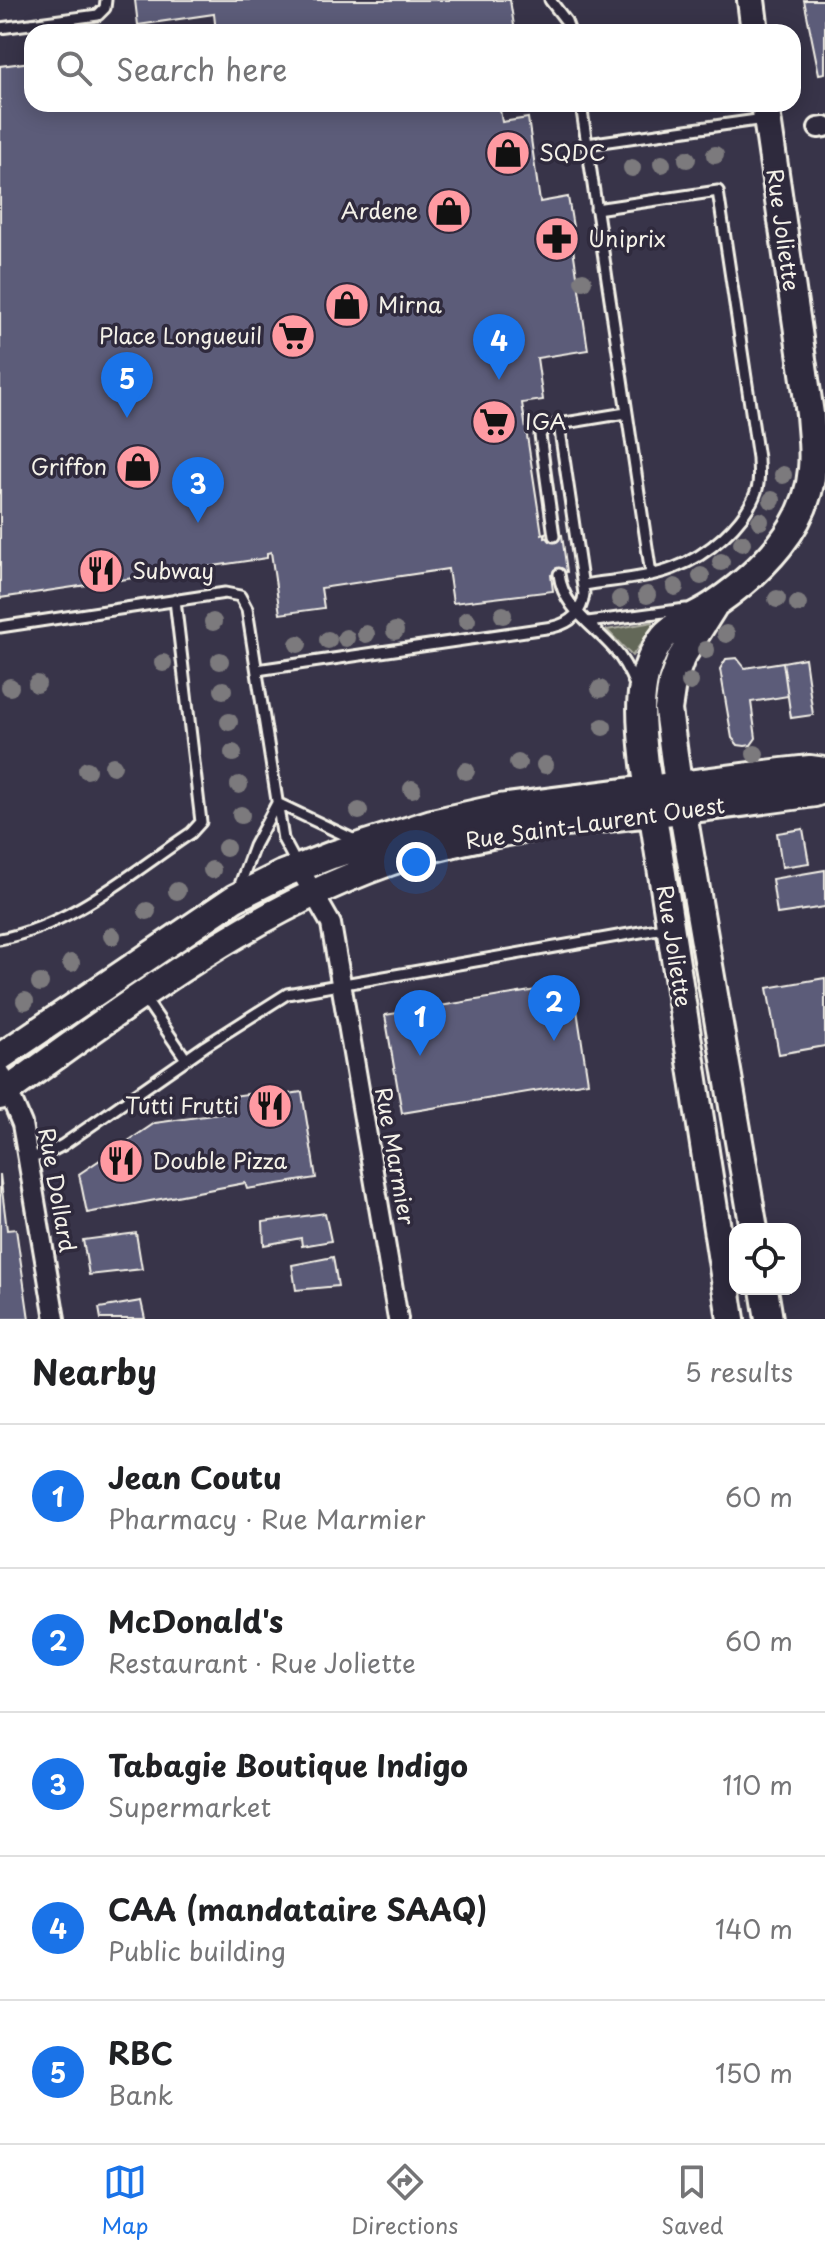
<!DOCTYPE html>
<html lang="en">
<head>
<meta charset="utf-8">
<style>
  body { margin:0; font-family:"Playpen Sans",sans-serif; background:#f2f2f2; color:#202124 }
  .controls { position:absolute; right:24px; bottom:24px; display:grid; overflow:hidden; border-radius:16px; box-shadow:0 4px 20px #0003 }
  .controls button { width:72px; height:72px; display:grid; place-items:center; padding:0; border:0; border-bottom:2px solid #e0e0e0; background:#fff; color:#202124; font:40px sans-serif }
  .you { position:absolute; left:416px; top:862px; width:28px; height:28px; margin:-20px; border:6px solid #fff; border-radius:50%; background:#1a73e8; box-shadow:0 0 0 12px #1a73e833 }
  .badge { display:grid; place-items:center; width:52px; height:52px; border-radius:50%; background:#1a73e8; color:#fff; font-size:26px; font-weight:700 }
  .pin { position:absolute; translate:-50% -66px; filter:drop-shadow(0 2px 4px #0008) }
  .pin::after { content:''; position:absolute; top:42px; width:28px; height:24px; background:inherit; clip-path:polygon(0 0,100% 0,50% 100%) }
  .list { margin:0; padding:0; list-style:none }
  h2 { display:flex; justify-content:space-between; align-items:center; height:104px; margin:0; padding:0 32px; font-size:34px }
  h2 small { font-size:26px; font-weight:400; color:#757577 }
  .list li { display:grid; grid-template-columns:52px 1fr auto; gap:24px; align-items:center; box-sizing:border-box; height:144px; padding:0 32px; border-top:2px solid #e0e0e0 }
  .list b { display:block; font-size:30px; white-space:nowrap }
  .list p { margin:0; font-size:26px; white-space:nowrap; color:#757577 }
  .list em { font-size:26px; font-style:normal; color:#757577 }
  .icon { flex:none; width:44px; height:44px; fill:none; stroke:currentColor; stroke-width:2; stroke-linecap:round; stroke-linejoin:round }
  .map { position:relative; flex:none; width:825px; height:1319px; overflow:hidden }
  .search { position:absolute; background:#fff; box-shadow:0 4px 20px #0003; left:24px; right:24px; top:24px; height:88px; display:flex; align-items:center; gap:20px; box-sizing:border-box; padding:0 28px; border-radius:24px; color:#757577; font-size:30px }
  .sheet { height:824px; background:#fff }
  nav { display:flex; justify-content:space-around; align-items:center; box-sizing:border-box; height:112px; border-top:2px solid #e0e0e0; background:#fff; font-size:22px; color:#757577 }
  nav a { display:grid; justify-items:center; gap:4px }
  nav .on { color:#1a73e8 }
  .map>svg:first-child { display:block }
  .green { fill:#636759; stroke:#acaca0; stroke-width:2 }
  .building { fill:#5c5c79; stroke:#f4f1e8; stroke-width:2 }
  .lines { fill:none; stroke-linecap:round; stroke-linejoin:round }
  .lane-casing { stroke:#f4f1e8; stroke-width:15 }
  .street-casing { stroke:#f4f1e8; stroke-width:24 }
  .secondary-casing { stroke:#f4f1e8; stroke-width:32 }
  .lane { stroke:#2f2a3d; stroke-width:9 }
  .street { stroke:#2f2a3d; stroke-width:18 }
  .secondary { stroke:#2f2a3d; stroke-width:26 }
  .tree { fill:#7c7a7d }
  .labels { text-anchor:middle; stroke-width:7; stroke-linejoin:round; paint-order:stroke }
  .poi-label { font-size:22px; fill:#f4f1e8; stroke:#2f2a3d; text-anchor:start }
  .street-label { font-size:22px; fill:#f4f1e8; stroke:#2f2a3d }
</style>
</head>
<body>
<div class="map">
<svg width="825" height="1319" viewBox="0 0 825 1319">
  <rect width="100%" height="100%" fill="#383449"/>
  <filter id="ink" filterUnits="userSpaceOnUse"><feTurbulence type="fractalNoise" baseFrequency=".0125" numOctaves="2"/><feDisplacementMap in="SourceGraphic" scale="16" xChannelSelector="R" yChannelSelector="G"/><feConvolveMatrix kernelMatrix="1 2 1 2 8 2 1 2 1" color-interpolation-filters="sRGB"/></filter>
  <g filter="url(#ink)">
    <path class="green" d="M653 622 654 625 632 656 607 630Z"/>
    <path class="building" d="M135 0H510L515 32H216L214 14 138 25Z
      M804 0H825V73L819 74Z
      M32 62V104H499L502 122 528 118 540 202 568 197 573 227 570 228 588 350 537 358 543 400 522 403 542 534 545 533V538L562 535 567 572 551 575 553 591 453 603 448 569 321 588 324 608 280 614 271 552 267 553V558L0 598V66Z
      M737 658 745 668 783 662 788 696 751 702 756 738 751 745 745 746 738 745 732 738 720 669 726 659Z
      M805 658 813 715 791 718 783 662Z
      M803 829 809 863 782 867 777 833Z
      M825 870V907L777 914 772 879Z
      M825 978V1046L779 1054 767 988Z
      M573 984 588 1082 402 1113 385 1015Z
      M302 1092 316 1178 247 1189 245 1183 87 1213 79 1174 155 1123 227 1113 225 1097 254 1093 255 1099Z
      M0 1174 7 1230 16 1229 29 1319H0Z
      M325 1213 331 1241 302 1246 301 1238 264 1245 263 1222Z
      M136 1233 142 1269 89 1275 83 1240Z
      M333 1257 338 1286 296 1290 292 1265Z
      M141 1301 145 1319H101L99 1308Z"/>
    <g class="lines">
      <g class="lane-casing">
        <path id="lane" d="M550 0 566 21 570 32
          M0 28 98 15 105 8 106 0
          M581 104 651 574
          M587 144 764 119
          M554 536 540 435 545 427 559 424
          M559 574C563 608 592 624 614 649 624 660 630 673 636 687
          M584 585C613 580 646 579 674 568 707 556 746 523 757 489 760 479 758 468 758 458L718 191 596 209
          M588 622 686 609
          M0 627 225 593 240 596 247 609 283 839 297 865
          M257 670 553 627C571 623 582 612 584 594L559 424 626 413
          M277 803 357 841
          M238 890 254 846 277 803
          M0 939C72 925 131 873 191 833L201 822 175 600
          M143 996 186 1059
          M28 1158 46 1154 63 1145 205 1046 287 994 669 927"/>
      </g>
      <g class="street-casing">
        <path id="street" d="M818 128 825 127
          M299 868 331 924 398 1319
          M0 1072 22 1124 55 1319"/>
      </g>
      <g class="secondary-casing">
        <path id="secondary" d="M751 0 755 32
          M713 607 681 658 672 683 668 710 678 784 754 1229
          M0 1057 235 898 283 874 332 855 432 823 499 808 782 772 810 769 825 771
          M0 1096C128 1005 258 903 410 855 506 825 607 819 707 807 743 803 779 798 815 793L825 789
          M764 1289 769 1319
          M731 1319 645 764C640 721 635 678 661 640 673 622 699 616 716 603 761 572 808 526 812 469 814 450 811 432 810 414L765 104"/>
      </g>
      <use href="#lane" class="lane"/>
      <use href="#street" class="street"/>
      <use href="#secondary" class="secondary"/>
    </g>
    <g class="tree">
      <circle cx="715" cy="155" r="9"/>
      <circle cx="687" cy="159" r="9"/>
      <circle cx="662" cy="164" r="9"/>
      <circle cx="632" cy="168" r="9"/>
      <circle cx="583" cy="281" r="9"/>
      <circle cx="783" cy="475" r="9"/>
      <circle cx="772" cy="500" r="9"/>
      <circle cx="760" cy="521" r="9"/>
      <circle cx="742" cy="543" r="9"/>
      <circle cx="721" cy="562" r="9"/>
      <circle cx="701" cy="576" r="9"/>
      <circle cx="675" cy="587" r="9"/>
      <circle cx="647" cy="595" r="9"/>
      <circle cx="620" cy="599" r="9"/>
      <circle cx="777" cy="599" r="9"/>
      <circle cx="798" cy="604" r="9"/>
      <circle cx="503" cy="615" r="9"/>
      <circle cx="467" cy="620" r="9"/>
      <circle cx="213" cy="622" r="9"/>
      <circle cx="395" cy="631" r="9"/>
      <circle cx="366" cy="634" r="9"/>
      <circle cx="726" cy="634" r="9"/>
      <circle cx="346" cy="638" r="9"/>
      <circle cx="328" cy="640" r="9"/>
      <circle cx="298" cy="644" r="9"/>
      <circle cx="706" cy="650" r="9"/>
      <circle cx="220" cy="661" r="9"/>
      <circle cx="163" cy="663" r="9"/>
      <circle cx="690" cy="682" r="9"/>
      <circle cx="37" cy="684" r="9"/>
      <circle cx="10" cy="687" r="9"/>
      <circle cx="600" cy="689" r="9"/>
      <circle cx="223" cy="690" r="9"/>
      <circle cx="229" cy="722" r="9"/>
      <circle cx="603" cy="727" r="9"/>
      <circle cx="233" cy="753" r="9"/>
      <circle cx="755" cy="754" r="9"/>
      <circle cx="518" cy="763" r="9"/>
      <circle cx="545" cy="765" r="9"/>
      <circle cx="113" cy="766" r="9"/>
      <circle cx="87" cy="770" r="9"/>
      <circle cx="466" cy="771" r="9"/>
      <circle cx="239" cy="785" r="9"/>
      <circle cx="412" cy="789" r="9"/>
      <circle cx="359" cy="811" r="9"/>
      <circle cx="241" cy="815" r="9"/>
      <circle cx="226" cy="848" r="9"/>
      <circle cx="212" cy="870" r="9"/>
      <circle cx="177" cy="891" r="9"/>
      <circle cx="147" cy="911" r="9"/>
      <circle cx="112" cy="936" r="9"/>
      <circle cx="71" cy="963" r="9"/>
      <circle cx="40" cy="983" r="9"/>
      <circle cx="25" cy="1001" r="9"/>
    </g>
  </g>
  <defs>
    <g id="shop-disc" transform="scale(2.3)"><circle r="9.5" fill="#ff9aa2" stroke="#2f2a3d"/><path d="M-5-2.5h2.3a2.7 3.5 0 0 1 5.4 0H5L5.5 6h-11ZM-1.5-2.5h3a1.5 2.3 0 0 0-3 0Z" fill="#111"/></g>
    <g id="pharmacy-disc" transform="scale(2.3)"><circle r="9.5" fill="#ff9aa2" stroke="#2f2a3d"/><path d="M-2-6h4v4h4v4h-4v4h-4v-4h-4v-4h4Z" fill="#111"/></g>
    <g id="supermarket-disc" transform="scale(2.3)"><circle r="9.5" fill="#ff9aa2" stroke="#2f2a3d"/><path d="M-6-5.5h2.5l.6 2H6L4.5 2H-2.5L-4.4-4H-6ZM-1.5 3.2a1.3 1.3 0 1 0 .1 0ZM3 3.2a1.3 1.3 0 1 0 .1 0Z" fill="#111"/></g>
    <g id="restaurant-disc" transform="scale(2.3)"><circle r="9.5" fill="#ff9aa2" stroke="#2f2a3d"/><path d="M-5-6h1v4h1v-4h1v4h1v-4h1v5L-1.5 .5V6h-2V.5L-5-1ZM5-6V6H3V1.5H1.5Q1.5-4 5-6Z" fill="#111"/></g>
  </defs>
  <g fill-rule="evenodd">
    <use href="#shop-disc" x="508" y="153"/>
    <use href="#shop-disc" x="449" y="211"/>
    <use href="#pharmacy-disc" x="557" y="239"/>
    <use href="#shop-disc" x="347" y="305"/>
    <use href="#supermarket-disc" x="293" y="336"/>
    <use href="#supermarket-disc" x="494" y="422"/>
    <use href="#shop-disc" x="138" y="467"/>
    <use href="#restaurant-disc" x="101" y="571"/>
    <use href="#restaurant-disc" x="270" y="1106"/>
    <use href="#restaurant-disc" x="121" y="1161"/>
  </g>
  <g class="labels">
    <g class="poi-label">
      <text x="539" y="161">SQDC</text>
      <text x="418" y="219" text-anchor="end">Ardene</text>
      <text x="588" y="247">Uniprix</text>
      <text x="378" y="313">Mirna</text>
      <text x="262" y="344" text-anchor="end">Place Longueuil</text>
      <text x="525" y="430">IGA</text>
      <text x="107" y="475" text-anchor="end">Griffon</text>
      <text x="132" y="579">Subway</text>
      <text x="239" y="1114" text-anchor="end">Tutti Frutti</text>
      <text x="152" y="1169">Double Pizza</text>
    </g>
    <g class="street-label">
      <text transform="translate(783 230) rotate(82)" y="8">Rue Joliette</text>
      <text transform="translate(595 823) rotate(-8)" y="8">Rue Saint-Laurent Ouest</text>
      <text transform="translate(674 946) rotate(81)" y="8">Rue Joliette</text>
      <text transform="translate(395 1156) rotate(80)" y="8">Rue Marmier</text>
      <text transform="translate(57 1190) rotate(80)" y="8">Rue Dollard</text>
    </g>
  </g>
</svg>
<div class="controls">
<button><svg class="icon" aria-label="locate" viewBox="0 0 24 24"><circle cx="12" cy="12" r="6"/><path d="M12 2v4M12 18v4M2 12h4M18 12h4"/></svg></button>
</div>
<div class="you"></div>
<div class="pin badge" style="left:420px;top:1056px">1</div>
<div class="pin badge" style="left:554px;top:1041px">2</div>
<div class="pin badge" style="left:198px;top:523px">3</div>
<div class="pin badge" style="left:499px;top:380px">4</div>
<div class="pin badge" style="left:127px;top:418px">5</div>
<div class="search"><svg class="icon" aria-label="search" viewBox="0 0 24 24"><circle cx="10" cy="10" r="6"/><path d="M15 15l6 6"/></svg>Search here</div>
</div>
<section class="sheet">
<h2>Nearby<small>5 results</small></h2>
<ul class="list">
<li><span class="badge">1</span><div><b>Jean Coutu</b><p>Pharmacy · Rue Marmier</p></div><em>60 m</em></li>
<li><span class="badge">2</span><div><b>McDonald's</b><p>Restaurant · Rue Joliette</p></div><em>60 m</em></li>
<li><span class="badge">3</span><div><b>Tabagie Boutique Indigo</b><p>Supermarket</p></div><em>110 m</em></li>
<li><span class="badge">4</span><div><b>CAA (mandataire SAAQ)</b><p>Public building</p></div><em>140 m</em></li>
<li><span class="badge">5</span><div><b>RBC</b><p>Bank</p></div><em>150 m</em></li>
</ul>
</section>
<nav>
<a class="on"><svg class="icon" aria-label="map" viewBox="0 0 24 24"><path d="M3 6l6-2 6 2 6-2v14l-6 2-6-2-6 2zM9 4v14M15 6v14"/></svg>Map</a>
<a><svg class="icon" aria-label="directions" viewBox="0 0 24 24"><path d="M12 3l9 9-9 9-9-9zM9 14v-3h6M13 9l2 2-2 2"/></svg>Directions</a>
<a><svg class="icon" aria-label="saved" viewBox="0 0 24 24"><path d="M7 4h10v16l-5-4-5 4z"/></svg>Saved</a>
</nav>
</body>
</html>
